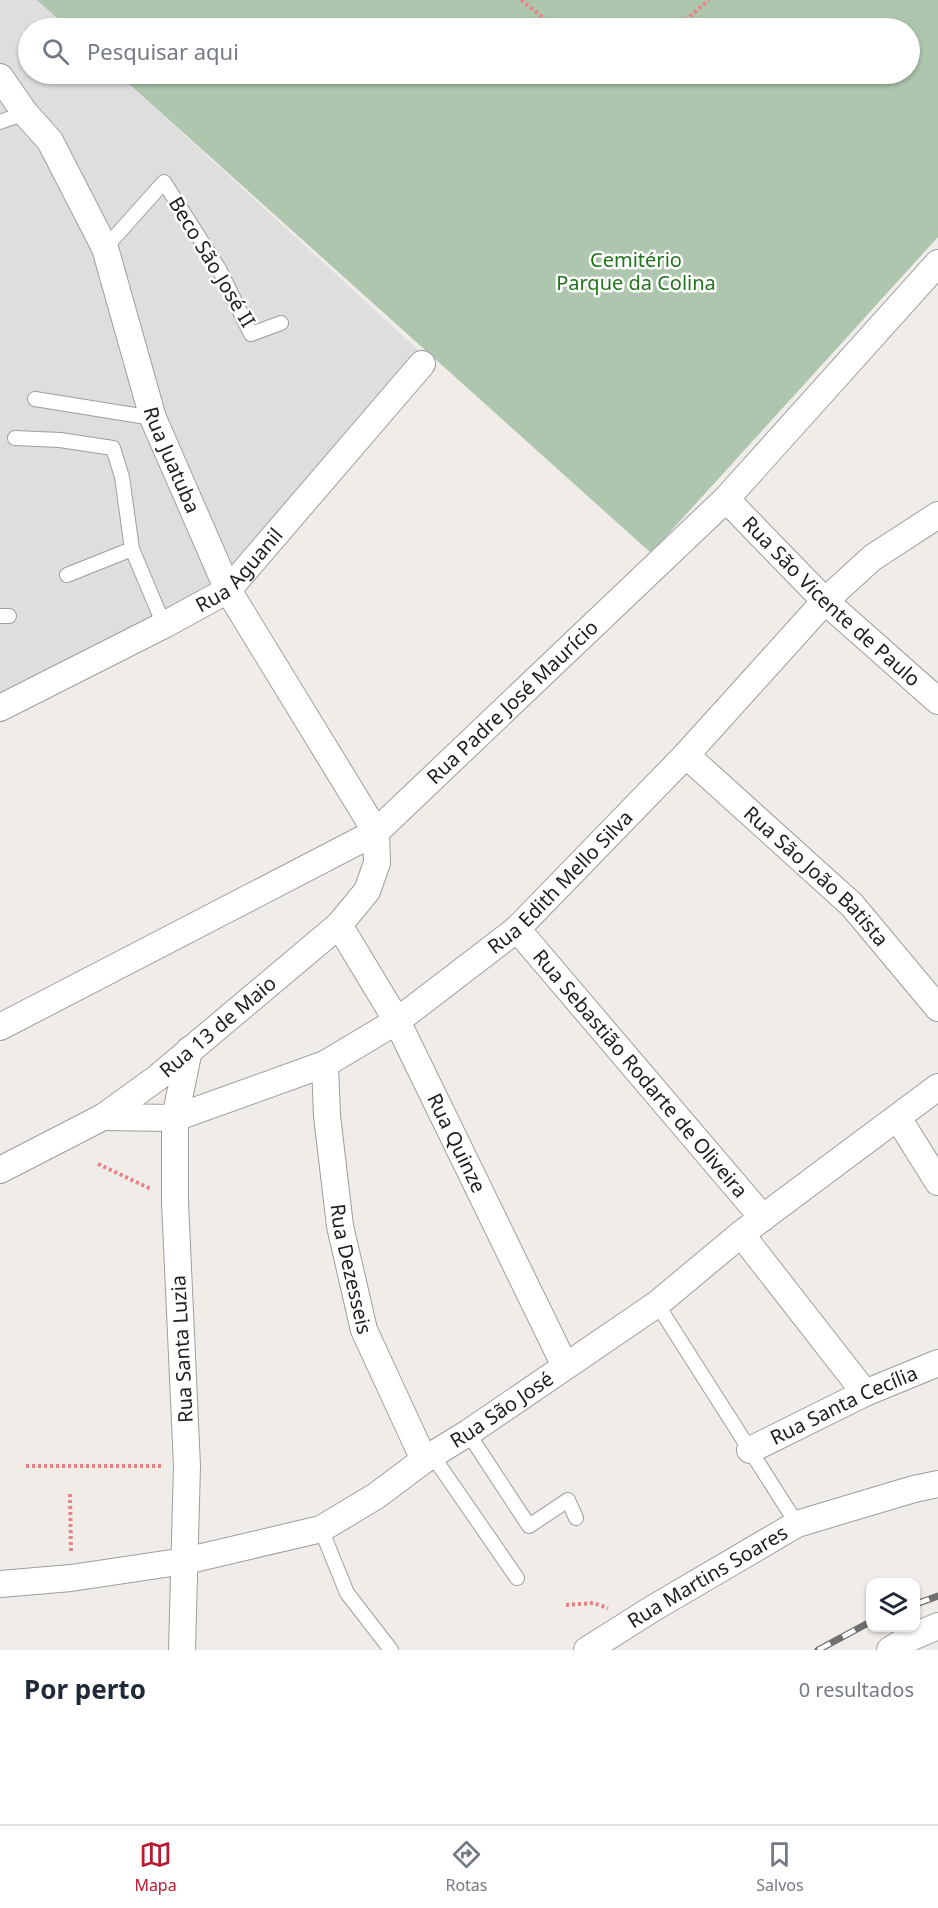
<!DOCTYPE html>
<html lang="pt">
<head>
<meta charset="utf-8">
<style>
  body { margin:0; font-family:"Noto Sans",sans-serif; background:#f2f2f3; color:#1f2937 }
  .controls { position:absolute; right:18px; bottom:18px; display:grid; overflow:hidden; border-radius:12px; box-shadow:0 2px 4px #0004 }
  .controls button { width:54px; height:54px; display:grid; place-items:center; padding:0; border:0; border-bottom:2px solid #e0e1e3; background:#fff; color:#1f2937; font:30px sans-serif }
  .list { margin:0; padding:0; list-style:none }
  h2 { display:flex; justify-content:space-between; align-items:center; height:78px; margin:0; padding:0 24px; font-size:26px }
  h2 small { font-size:20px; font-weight:400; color:#747a83 }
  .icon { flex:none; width:33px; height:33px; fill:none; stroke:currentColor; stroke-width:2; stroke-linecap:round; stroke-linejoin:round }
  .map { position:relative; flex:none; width:938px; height:1650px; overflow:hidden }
  .search { position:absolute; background:#fff; box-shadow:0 2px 4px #0004; left:18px; right:18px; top:18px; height:66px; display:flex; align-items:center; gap:15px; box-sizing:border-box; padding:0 21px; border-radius:33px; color:#747a83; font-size:22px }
  .sheet { height:174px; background:#fff }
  nav { display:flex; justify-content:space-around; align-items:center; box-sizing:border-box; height:84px; border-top:2px solid #e0e1e3; background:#fff; font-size:16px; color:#747a83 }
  nav a { display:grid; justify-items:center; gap:3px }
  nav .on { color:#b91a32 }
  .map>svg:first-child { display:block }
  .residential { fill:#dfdede }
  .cemetery { fill:#adc6ad }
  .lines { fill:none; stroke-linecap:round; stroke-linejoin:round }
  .lane-casing { stroke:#9e9e9e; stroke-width:16 }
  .street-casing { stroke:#9e9e9e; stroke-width:28 }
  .path { stroke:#e98186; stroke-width:4; stroke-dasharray:3 3; stroke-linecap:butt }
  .lane { stroke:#fff; stroke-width:14 }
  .street { stroke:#fff; stroke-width:26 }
  .rail-casing { stroke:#6f6f6f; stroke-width:7 }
  .rail { stroke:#fff; stroke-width:4.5; stroke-dasharray:14; stroke-linecap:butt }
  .labels { text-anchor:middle; stroke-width:5; stroke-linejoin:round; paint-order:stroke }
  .park-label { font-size:20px; fill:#20741a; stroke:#fff }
  .street-label { font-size:20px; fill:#212121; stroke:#fff }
</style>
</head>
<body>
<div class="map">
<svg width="938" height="1650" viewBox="0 0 938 1650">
  <rect width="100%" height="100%" fill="#f0ede9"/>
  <path class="residential" d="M0 0H38L69 28H28V74H118L427 358 228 590 0 715Z"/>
  <path class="cemetery" d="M37 0H938V237L651 553 118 74H910V28H68Z"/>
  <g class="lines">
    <g class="lane-casing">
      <path id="lane" d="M0 122 25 113
        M105 248 164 182 219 269 251 334 281 323
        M35 399 153 418
        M15 438 60 440 113 448 122 477 132 549 164 625
        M67 575 132 549
        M0 616H9
        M657 1304 797 1524
        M468 1433 529 1526 568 1500 576 1518
        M432 1455 517 1578
        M321 1529 347 1593 391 1650"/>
    </g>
    <g class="street-casing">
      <g id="street">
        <path id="s1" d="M0 77 25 113 50 141 105 248 153 418 228 590 376 832"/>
        <path id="s2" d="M726 499 825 601 938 701"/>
        <path id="s3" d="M0 708 164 625 228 590 422 364"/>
        <path id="s4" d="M686 755 852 905 938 1008"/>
        <path id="s5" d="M339 925 397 1021 565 1366"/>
        <path id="s6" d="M517 929 763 1218"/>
        <path id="s7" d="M0 1027 376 832 726 499 938 263"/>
        <path id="s8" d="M325 1064 327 1116 340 1226 364 1330 424 1460"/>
        <path id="s9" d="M103 1117 175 1118 325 1064 397 1021 517 929 686 755 825 601 872 558 938 515"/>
        <path d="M898 1118 938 1182"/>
        <path id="s10" d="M0 1170 103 1117 157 1078 339 925 367 891 377 863 376 832"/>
        <path d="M741 1234 865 1393"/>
        <path id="s11" d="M750 1450 865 1393 938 1363"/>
        <path id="s12" d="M0 1584 71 1578 185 1561 321 1529 376 1496 424 1460 468 1433 657 1304 741 1234 938 1087"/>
        <path d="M182 1650 187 1466 175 1202V1118L189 1050"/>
        <path id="s13" d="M587 1650 652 1609 797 1524 914 1489 938 1484"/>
        <path d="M890 1650 910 1638 938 1626"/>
      </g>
    </g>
    <path class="path" d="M521 0 556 28
      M676 28 709 0
      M98 1164 151 1189
      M26 1466H162
      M70 1494 71 1553
      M566 1605 593 1603 608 1608"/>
    <use href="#lane" class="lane"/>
    <use href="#street" class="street"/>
    <g class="rail-casing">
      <path id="rail" d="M916 1604 938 1596
        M818 1650 870 1622"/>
    </g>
    <use href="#rail" class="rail"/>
  </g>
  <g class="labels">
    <g class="park-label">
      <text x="636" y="267">Cemitério<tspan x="636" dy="23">Parque da Colina</tspan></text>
    </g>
    <g class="street-label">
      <text transform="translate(212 262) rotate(59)" y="7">Beco São José II</text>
      <text dy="7" stroke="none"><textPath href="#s1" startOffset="424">Rua Juatuba</textPath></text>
      <text dy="7" stroke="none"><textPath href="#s3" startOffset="278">Rua Aguanil</textPath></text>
      <text dy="7" stroke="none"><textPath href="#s2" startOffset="147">Rua São Vicente de Paulo</textPath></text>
      <text dy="7" stroke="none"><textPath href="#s7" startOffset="612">Rua Padre José Maurício</textPath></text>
      <text dy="7" stroke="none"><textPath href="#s4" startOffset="178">Rua São João Batista</textPath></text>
      <text dy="7" stroke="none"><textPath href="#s9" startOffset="530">Rua Edith Mello Silva</textPath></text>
      <text dy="7" stroke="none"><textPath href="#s10" startOffset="262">Rua 13 de Maio</textPath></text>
      <text dy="7" stroke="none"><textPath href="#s6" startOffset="190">Rua Sebastião Rodarte de Oliveira</textPath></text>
      <text dy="7" stroke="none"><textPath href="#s5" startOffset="248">Rua Quinze</textPath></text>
      <text dy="7" stroke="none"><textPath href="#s8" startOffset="207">Rua Dezesseis</textPath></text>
      <text transform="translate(182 1349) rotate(-93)" y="7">Rua Santa Luzia</text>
      <text dy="7" stroke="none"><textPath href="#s11" startOffset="104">Rua Santa Cecília</textPath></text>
      <text dy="7" stroke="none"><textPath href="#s12" startOffset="543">Rua São José</textPath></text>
      <text dy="7" stroke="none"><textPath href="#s13" startOffset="141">Rua Martins Soares</textPath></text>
    </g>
  </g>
</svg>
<div class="controls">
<button><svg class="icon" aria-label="layers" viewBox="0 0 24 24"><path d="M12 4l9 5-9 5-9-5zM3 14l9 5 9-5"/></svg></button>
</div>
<div class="search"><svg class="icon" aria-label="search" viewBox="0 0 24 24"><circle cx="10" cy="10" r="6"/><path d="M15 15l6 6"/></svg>Pesquisar aqui</div>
</div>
<section class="sheet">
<h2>Por perto<small>0 resultados</small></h2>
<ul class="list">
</ul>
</section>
<nav>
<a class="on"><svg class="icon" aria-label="map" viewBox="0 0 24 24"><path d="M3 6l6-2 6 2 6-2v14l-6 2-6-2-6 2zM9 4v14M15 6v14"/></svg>Mapa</a>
<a><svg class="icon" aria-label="directions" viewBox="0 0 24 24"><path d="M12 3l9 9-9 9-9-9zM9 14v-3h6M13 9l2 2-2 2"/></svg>Rotas</a>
<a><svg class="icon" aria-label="saved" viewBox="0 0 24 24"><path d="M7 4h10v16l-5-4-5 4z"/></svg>Salvos</a>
</nav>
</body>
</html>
